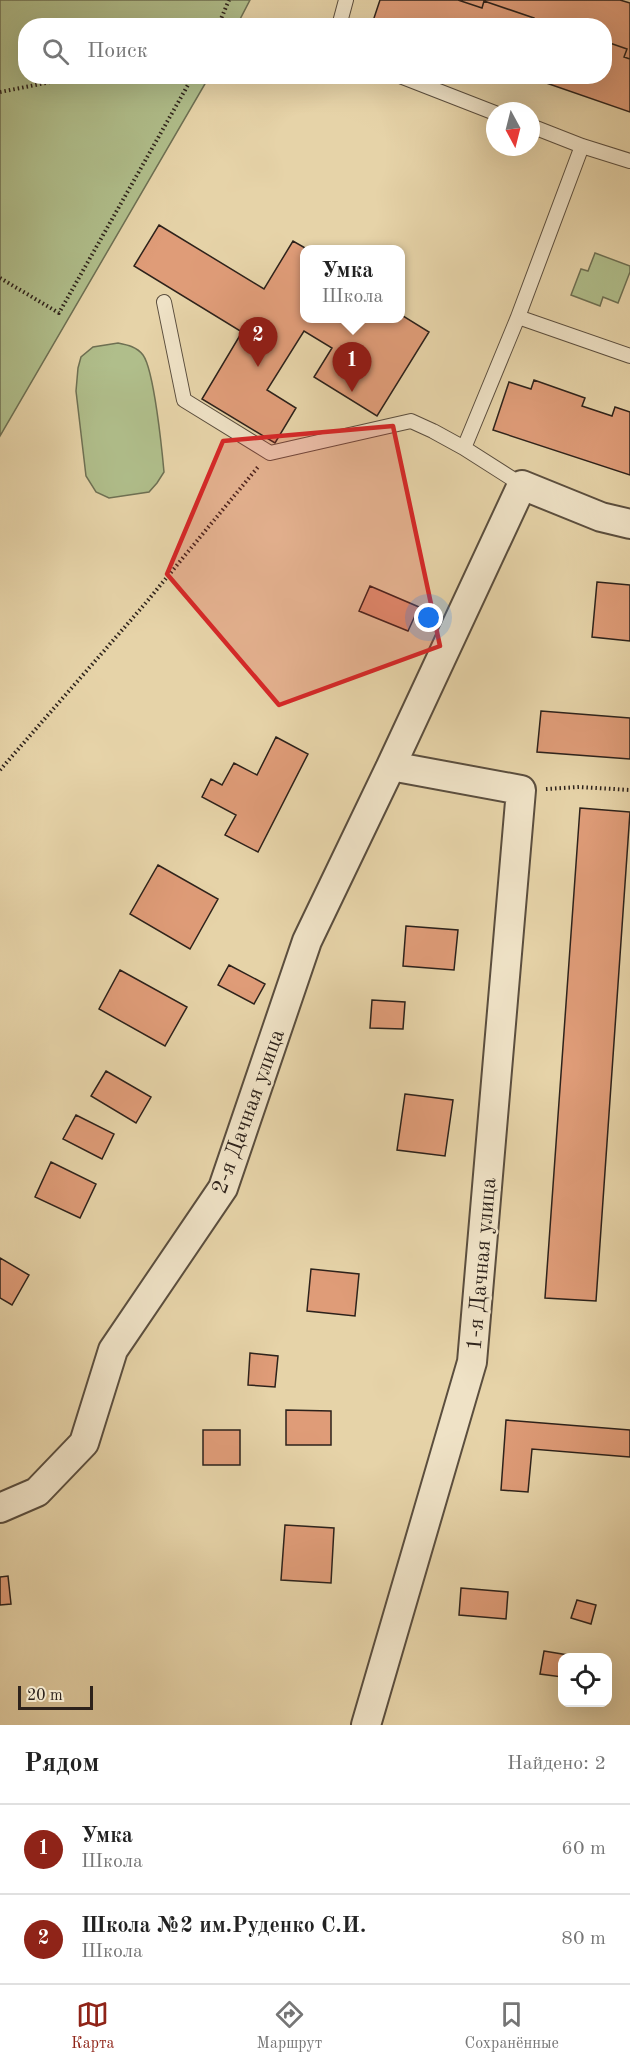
<!DOCTYPE html>
<html lang="ru">
<head>
<meta charset="utf-8">
<style>
  body { margin:0; font-family:"Old Standard TT",serif; background:#f2f2f2; color:#222 }
  .controls { position:absolute; right:18px; bottom:18px; display:grid; overflow:hidden; border-radius:12px; box-shadow:0 6px 24px #0002 }
  .controls button { width:54px; height:54px; display:grid; place-items:center; padding:0; border:0; border-bottom:2px solid #e0e0e0; background:#fff; color:#222; font:30px sans-serif }
  .compass { position:absolute; left:486px; top:102px; width:54px; height:54px; border-radius:50%; background:#fff; box-shadow:0 6px 24px #0002; rotate:173deg }
  .scale { position:absolute; left:18px; bottom:15px; width:75px; box-sizing:border-box; padding-left:6px; border:3px solid #2d221b; border-top:0; font-size:16px; line-height:21px; white-space:nowrap; color:#2d221b; -webkit-text-stroke:4px #efe2c6; paint-order:stroke }
  .you { position:absolute; left:429px; top:618px; width:21px; height:21px; margin:-15px; border:4px solid #fff; border-radius:50%; background:#1a73e8; box-shadow:0 0 0 9px #1a73e833 }
  .badge { display:grid; place-items:center; width:39px; height:39px; border-radius:50%; background:#8f2418; color:#fff; font-size:20px; font-weight:700 }
  .pin { position:absolute; translate:-50% -50px; filter:drop-shadow(0 2px 3px #0008) }
  .pin::after { content:''; position:absolute; top:32px; width:21px; height:18px; background:inherit; clip-path:polygon(0 0,100% 0,50% 100%) }
  .popup { position:absolute; left:300px; top:245px; width:105px; height:78px; box-sizing:border-box; display:grid; place-content:center; border-radius:12px; background:#fff; filter:drop-shadow(0 2px 4px #0005); font-size:20px; white-space:nowrap; color:#767676 }
  .popup b { font-size:22px; color:#222 }
  .popup::after { content:''; position:absolute; left:50%; top:100%; margin-left:-12px; border:12px solid transparent; border-top-color:#fff }
  .list { margin:0; padding:0; list-style:none }
  h2 { display:flex; justify-content:space-between; align-items:center; height:78px; margin:0; padding:0 24px; font-size:26px }
  h2 small { font-size:20px; font-weight:400; color:#767676 }
  .list li { display:grid; grid-template-columns:39px 1fr auto; gap:18px; align-items:center; box-sizing:border-box; height:90px; padding:0 24px; border-top:2px solid #e0e0e0 }
  .list b { display:block; font-size:22px; white-space:nowrap }
  .list p { margin:0; font-size:20px; white-space:nowrap; color:#767676 }
  .list em { font-size:20px; font-style:normal; color:#767676 }
  .icon { flex:none; width:33px; height:33px; fill:none; stroke:currentColor; stroke-width:2; stroke-linecap:round; stroke-linejoin:round }
  .map { position:relative; flex:none; width:630px; height:1725px; overflow:hidden }
  .search { position:absolute; background:#fff; box-shadow:0 6px 24px #0002; left:18px; right:18px; top:18px; height:66px; display:flex; align-items:center; gap:15px; box-sizing:border-box; padding:0 21px; border-radius:24px; color:#767676; font-size:22px }
  .sheet { height:258px; background:#fff }
  nav { display:flex; justify-content:space-around; align-items:center; box-sizing:border-box; height:84px; border-top:2px solid #e0e0e0; background:#fff; font-size:16px; color:#767676 }
  nav a { display:grid; justify-items:center; gap:3px }
  nav .on { color:#8f2418 }
  .map>svg:first-child { display:block }
  .green { fill:#b0be8b; stroke:#6e7053; stroke-width:1.5 }
  .building { fill:#df9c78; stroke:#2d221b; stroke-width:1.5 }
  .lines { fill:none; stroke-linecap:round; stroke-linejoin:round }
  .service-casing { stroke:#5b4e3e; stroke-width:16 }
  .minor-casing { stroke:#5b4e3e; stroke-width:32 }
  .path { stroke:#2d221b; stroke-width:4; stroke-dasharray:1.5 3; stroke-linecap:butt }
  .service { stroke:#efe2c6; stroke-width:14 }
  .minor { stroke:#efe2c6; stroke-width:28 }
  .marked { fill:#d62828; fill-opacity:0.2; stroke:#d62828; stroke-width:4.5; stroke-linejoin:round }
  .labels { text-anchor:middle; stroke-width:5; stroke-linejoin:round; paint-order:stroke }
  .street-label { font-size:22px; fill:#2d221b; stroke:#efe2c6 }
</style>
</head>
<body>
<div class="map">
<svg width="630" height="1725" viewBox="0 0 630 1725">
  <rect width="100%" height="100%" fill="#e6d3a8"/>
  <filter id="stains"><feTurbulence type="fractalNoise" baseFrequency=".00333" numOctaves="4"/><feColorMatrix values="0 0 0 0 .2 0 0 0 0 .09 0 0 0 0 .02 0 0 0 .5 -.17"/></filter>
  <radialGradient id="worn" r=".72"><stop offset=".6" stop-color="#630" stop-opacity="0"/><stop offset="1" stop-color="#630" stop-opacity=".3"/></radialGradient>
  <path class="green" d="M0 0H250L237 25 26 26V76L209 77 0 436Z
    M595 253 630 266V272L618 303 603 297 600 306 571 295 581 269 588 271Z
    M118 343C128 345 137 347 143 355 154 370 162 450 164 472L157 483 149 492 109 498 96 492 86 476 76 391 78 368 81 357 93 347Z"/>
  <path class="building" d="M380 0H458L482 8 484 1 534 18 531 26H377L372 24Z
    M458 0H620L630 3V59L624 57 627 49 604 41V26H531L534 18 484 1 482 8Z
    M604 41 627 49 624 57 630 59V112L526 76H604Z
    M159 225 264 289 293 241 307 249H304V318H400V314L429 332 377 416 314 377 332 348 304 331 267 390 296 408 275 443 202 399 242 332 134 266Z
    M534 380 585 398 582 406 612 416 615 407 630 412V475L493 430 509 382 531 389Z
    M597 582 630 585V641L592 637Z
    M370 586 419 607 408 631 359 611Z
    M541 711 630 718V759L537 752Z
    M276 737 308 754 258 852 225 835 236 815 202 797 211 779 222 785 234 763 257 775Z
    M580 808 630 812 596 1301 545 1298Z
    M158 865 218 899 190 949 130 914Z
    M406 926 458 930 454 970 403 966Z
    M229 965 265 984 254 1004 218 985Z
    M120 970 187 1007 165 1046 99 1009Z
    M372 1000 405 1002 403 1029 370 1028Z
    M106 1071 151 1097 136 1123 91 1096Z
    M405 1094 453 1100 445 1156 397 1150Z
    M76 1115 114 1134 102 1159 63 1139Z
    M51 1162 96 1184 80 1218 35 1197Z
    M0 1258 29 1275 12 1305 0 1298Z
    M311 1269 359 1274 355 1316 307 1311Z
    M250 1353 278 1356 275 1387 248 1385Z
    M286 1410 331 1411V1445H286Z
    M506 1420 630 1430V1457L532 1449 528 1492 501 1490Z
    M203 1430H240V1465H203Z
    M285 1525 334 1528 331 1583 281 1580Z
    M8 1576 11 1604 0 1605V1577Z
    M461 1588 508 1592 506 1619 459 1615Z
    M577 1600 596 1605 591 1624 571 1618Z
    M544 1651 580 1657V1658H562V1677L540 1674Z"/>
  <g class="lines">
    <g class="service-casing">
      <path id="service" d="M339 26 346 0
        M400 76 495 113
        M531 126 582 146 630 161
        M164 302 184 400 270 453 411 421 433 431 464 448
        M518 317 630 356
        M522 485 464 448 518 317 582 146"/>
    </g>
    <g class="minor-casing">
      <path id="minor" d="M0 1508 37 1492 84 1443 113 1350 223 1188 307 941 391 766 522 485 601 517 630 524
        M366 1725 472 1362 521 790 391 766"/>
    </g>
    <path class="path" d="M218 26 229 0
      M0 92 81 76
      M0 278 59 313 193 76
      M0 770 144 605 258 467
      M546 789 579 787 630 790"/>
    <use href="#service" class="service"/>
    <use href="#minor" class="minor"/>
  </g>
  <path class="marked" d="M393 426 440 646 279 705 167 574 223 441Z"/>
  <g class="labels">
    <g class="street-label">
      <text transform="translate(247 1111) rotate(-70)" y="8">2-я Дачная улица</text>
      <text transform="translate(480 1264) rotate(-85)" y="8">1-я Дачная улица</text>
    </g>
  </g>
  <rect width="100%" height="100%" filter="url(#stains)"/>
  <rect width="100%" height="100%" fill="url(#worn)"/>
</svg>
<div class="controls">
<button><svg class="icon" aria-label="locate" viewBox="0 0 24 24"><circle cx="12" cy="12" r="6"/><path d="M12 2v4M12 18v4M2 12h4M18 12h4"/></svg></button>
</div>
<svg class="compass" viewBox="-18 -18 36 36"><path d="M0-13l5 13h-10z" fill="#e53935"/><path d="M0 13l5-13h-10z" fill="#767676"/></svg>
<div class="scale">20 m</div>
<div class="you"></div>
<div class="pin badge" style="left:352px;top:392px">1</div>
<div class="popup"><b>Умка</b>Школа</div>
<div class="pin badge" style="left:258px;top:367px">2</div>
<div class="search"><svg class="icon" aria-label="search" viewBox="0 0 24 24"><circle cx="10" cy="10" r="6"/><path d="M15 15l6 6"/></svg>Поиск</div>
</div>
<section class="sheet">
<h2>Рядом<small>Найдено: 2</small></h2>
<ul class="list">
<li><span class="badge">1</span><div><b>Умка</b><p>Школа</p></div><em>60 m</em></li>
<li><span class="badge">2</span><div><b>Школа №2 им.Руденко С.И.</b><p>Школа</p></div><em>80 m</em></li>
</ul>
</section>
<nav>
<a class="on"><svg class="icon" aria-label="map" viewBox="0 0 24 24"><path d="M3 6l6-2 6 2 6-2v14l-6 2-6-2-6 2zM9 4v14M15 6v14"/></svg>Карта</a>
<a><svg class="icon" aria-label="directions" viewBox="0 0 24 24"><path d="M12 3l9 9-9 9-9-9zM9 14v-3h6M13 9l2 2-2 2"/></svg>Маршрут</a>
<a><svg class="icon" aria-label="saved" viewBox="0 0 24 24"><path d="M7 4h10v16l-5-4-5 4z"/></svg>Сохранённые</a>
</nav>
</body>
</html>
